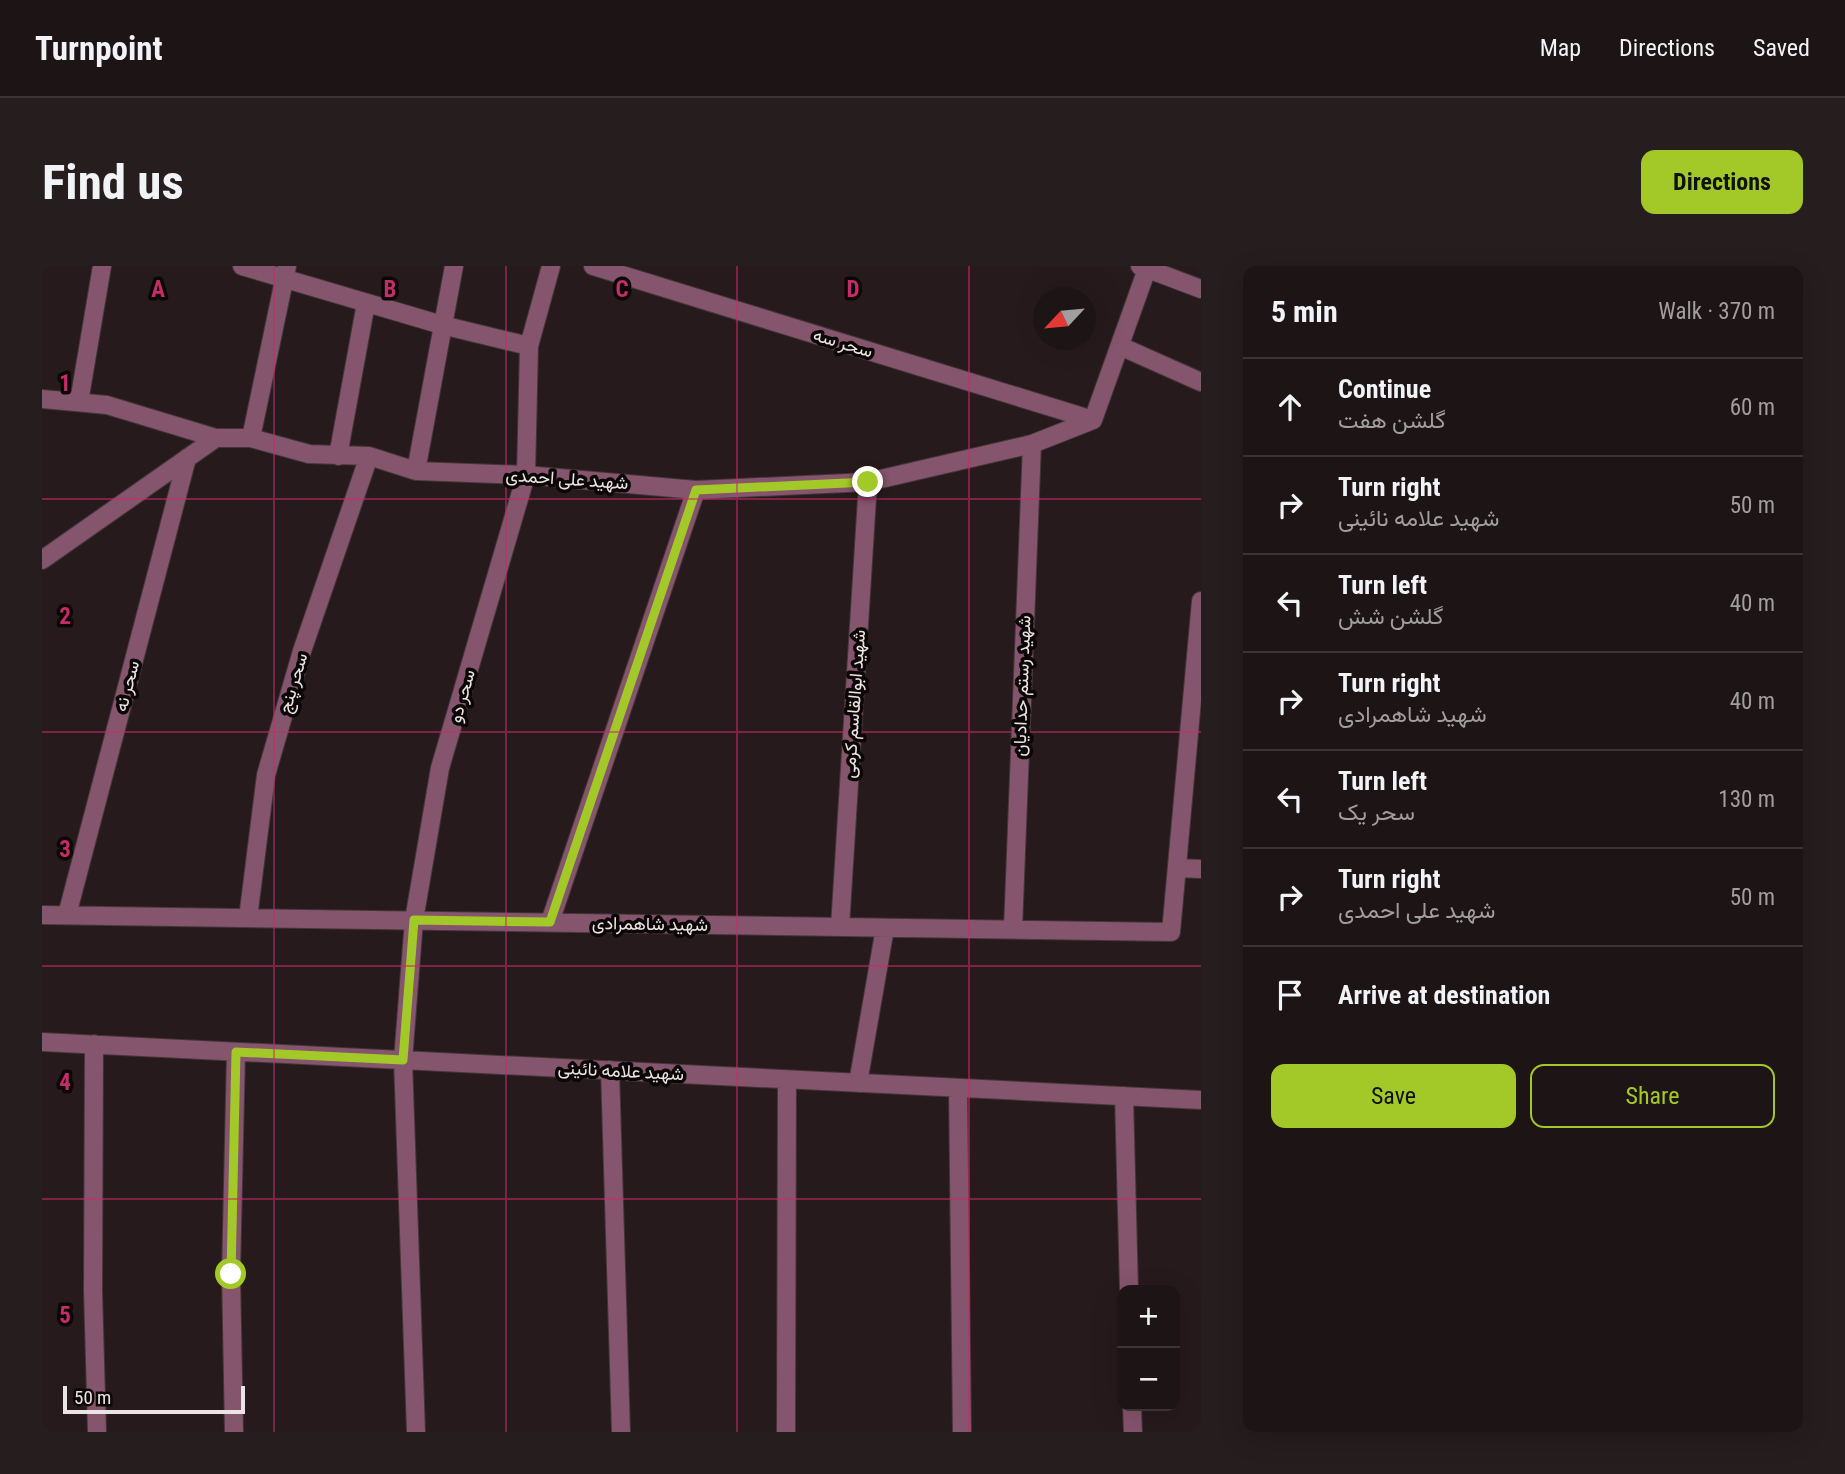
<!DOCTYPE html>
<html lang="en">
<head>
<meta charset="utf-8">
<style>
  body { margin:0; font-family:"Roboto Condensed",Vazirmatn,sans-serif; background:#251d1e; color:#f1f3f6 }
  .controls { position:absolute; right:21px; bottom:21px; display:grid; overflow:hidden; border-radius:14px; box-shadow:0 7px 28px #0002 }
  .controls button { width:63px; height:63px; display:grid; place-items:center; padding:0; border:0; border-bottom:2px solid #3b3334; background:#1d1415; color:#f1f3f6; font:35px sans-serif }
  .compass { position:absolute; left:991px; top:21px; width:63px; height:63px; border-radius:50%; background:#1d1415; box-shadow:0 7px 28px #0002; rotate:244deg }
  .scale { position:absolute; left:21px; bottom:18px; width:182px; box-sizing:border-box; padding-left:7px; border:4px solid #ece3e4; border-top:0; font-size:19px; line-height:24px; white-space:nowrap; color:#ece3e4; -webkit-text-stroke:5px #0c0707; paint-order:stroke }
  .stop { position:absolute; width:21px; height:21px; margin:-16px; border:5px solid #a2c927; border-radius:50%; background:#fff }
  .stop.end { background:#a2c927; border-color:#fff; box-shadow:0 2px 7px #0008 }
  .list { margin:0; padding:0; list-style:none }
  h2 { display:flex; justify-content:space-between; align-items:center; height:91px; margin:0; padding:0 28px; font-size:30px }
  h2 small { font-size:23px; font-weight:400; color:#a09ea0 }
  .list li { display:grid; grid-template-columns:46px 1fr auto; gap:21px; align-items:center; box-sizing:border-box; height:98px; padding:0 28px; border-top:2px solid #3b3334 }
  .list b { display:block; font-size:26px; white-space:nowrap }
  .list p { margin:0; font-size:23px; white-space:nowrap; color:#a09ea0 }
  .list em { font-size:23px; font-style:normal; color:#a09ea0 }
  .actions { display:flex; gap:14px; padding:21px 28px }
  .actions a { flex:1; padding:16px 0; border:2px solid #a2c927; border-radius:14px; text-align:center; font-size:24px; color:#a2c927 }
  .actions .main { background:#a2c927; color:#111 }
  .icon { flex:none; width:38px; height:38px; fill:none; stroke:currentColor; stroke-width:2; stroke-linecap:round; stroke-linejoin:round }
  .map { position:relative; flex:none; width:1159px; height:1166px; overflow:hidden; border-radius:14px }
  header { display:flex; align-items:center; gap:42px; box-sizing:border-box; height:98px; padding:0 35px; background:#1d1415; border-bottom:2px solid #3b3334 }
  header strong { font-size:33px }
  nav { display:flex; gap:38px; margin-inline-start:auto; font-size:24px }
  .intro { display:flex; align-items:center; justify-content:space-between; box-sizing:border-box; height:168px; padding:0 42px }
  h1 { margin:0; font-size:49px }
  .button { padding:18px 32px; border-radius:14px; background:#a2c927; color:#111; font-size:24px; font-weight:700 }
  main { display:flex; gap:42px; padding:0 42px }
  aside { flex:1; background:#1d1415; border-radius:14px; box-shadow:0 7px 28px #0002 }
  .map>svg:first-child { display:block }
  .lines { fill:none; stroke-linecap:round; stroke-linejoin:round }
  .minor-casing { stroke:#433638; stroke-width:20 }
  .minor { stroke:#85546d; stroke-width:18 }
  .route { stroke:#a2c927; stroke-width:9 }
  .grid { fill:none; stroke:#c62c69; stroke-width:2; stroke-opacity:0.55 }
  .labels { text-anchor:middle; stroke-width:7; stroke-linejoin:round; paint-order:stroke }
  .street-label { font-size:18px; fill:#ece3e4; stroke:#0c0707 }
  .grid-label { font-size:23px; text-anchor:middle; font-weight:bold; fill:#c62c69; stroke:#0c0707; stroke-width:7; stroke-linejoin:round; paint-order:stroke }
</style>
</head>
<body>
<header>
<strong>Turnpoint</strong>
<nav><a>Map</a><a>Directions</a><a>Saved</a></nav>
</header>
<div class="intro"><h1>Find us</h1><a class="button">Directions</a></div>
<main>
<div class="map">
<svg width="1159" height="1166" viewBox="0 0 1159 1166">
  <rect width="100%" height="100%" fill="#271a1c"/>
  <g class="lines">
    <g class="minor-casing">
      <path id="minor" d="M200 0 400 59 487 80
        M551 0 1051 154
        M1098 0 1159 23
        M1078 80 1159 116
        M0 133 65 139 174 172H209L267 188 327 190 374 205 484 209 654 224 826 216 990 178 1051 154
        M37 136 60 0
        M1051 154 1105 3
        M209 172 245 0
        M296 190 324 37
        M374 205 412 0
        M0 294 174 172
        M1135 602 1159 603
        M0 649 1129 666 1159 335
        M25 649 145 192
        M206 652 224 509 260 385 327 190
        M508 656 654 224
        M798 661 826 216
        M971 663 990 178
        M0 776 1159 834
        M52 778 51 1025 55 1166
        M568 804 579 1166
        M816 817 843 662
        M916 822 920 1166
        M1082 830 1087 1024
        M1090 1140 1091 1166
        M192 1166 189 1008 194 786
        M374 1166 361 794 372 654 398 502 484 209 487 80 509 0
        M744 1166 745 814"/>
    </g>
    <use href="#minor" class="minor"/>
  </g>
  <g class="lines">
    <path class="route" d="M189 1008 194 786 361 794 372 654 508 656 654 224 826 216"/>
  </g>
  <path class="grid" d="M232 0V1166M464 0V1166M695 0V1166M927 0V1166M0 233H1159M0 466H1159M0 700H1159M0 933H1159"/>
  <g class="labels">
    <g class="street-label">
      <text transform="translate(801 77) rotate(17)" y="6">سحر سه</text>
      <text transform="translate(525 213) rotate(4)" y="6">شهید علی احمدی</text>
      <text transform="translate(251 417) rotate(-73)" y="6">سحر پنج</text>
      <text transform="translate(85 420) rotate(-75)" y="6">سحر نه</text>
      <text transform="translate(980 420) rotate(-88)" y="6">شهید رستم حدادیان</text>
      <text transform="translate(420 430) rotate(-74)" y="6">سحر دو</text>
      <text transform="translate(812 438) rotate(-86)" y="6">شهید ابوالقاسم کرمی</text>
      <text transform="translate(608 658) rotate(1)" y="6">شهید شاهمرادی</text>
      <text transform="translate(579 805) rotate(3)" y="6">شهید علامه‌ نائینی</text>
    </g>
  </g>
  <g class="grid-label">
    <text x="116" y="31">A</text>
    <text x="348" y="31">B</text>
    <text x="580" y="31">C</text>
    <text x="811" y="31">D</text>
    <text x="23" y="125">1</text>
    <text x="23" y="358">2</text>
    <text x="23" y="591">3</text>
    <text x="23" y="824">4</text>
    <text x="23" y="1057">5</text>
  </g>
</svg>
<div class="controls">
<button>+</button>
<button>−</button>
</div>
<svg class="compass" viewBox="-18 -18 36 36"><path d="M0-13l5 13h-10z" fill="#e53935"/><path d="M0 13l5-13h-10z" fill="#a09ea0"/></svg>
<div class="scale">50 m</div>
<div class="stop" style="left:189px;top:1008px"></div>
<div class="stop end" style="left:826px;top:216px"></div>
</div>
<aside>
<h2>5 min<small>Walk · 370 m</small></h2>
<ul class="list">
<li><svg class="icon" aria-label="ahead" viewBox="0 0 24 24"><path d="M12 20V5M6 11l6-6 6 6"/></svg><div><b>Continue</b><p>گلشن هفت</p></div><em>60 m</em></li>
<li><svg class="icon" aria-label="right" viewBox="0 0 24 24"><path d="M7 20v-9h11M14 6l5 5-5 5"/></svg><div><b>Turn right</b><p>شهید علامه‌ نائینی</p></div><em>50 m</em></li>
<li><svg class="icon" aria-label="left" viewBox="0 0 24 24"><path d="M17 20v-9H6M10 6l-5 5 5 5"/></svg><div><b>Turn left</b><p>گلشن شش</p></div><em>40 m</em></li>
<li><svg class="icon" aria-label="right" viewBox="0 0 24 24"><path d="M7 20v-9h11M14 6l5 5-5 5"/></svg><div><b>Turn right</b><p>شهید شاهمرادی</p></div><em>40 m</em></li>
<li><svg class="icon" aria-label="left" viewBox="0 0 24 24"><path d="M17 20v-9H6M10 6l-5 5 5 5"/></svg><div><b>Turn left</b><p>سحر یک</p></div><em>130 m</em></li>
<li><svg class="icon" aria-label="right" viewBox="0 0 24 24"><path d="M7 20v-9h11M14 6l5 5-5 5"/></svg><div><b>Turn right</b><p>شهید علی احمدی</p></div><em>50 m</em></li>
<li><svg class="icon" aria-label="arrive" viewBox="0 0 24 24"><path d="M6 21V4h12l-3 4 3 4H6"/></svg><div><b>Arrive at destination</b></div></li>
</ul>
<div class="actions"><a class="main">Save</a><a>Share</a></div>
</aside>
</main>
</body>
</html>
